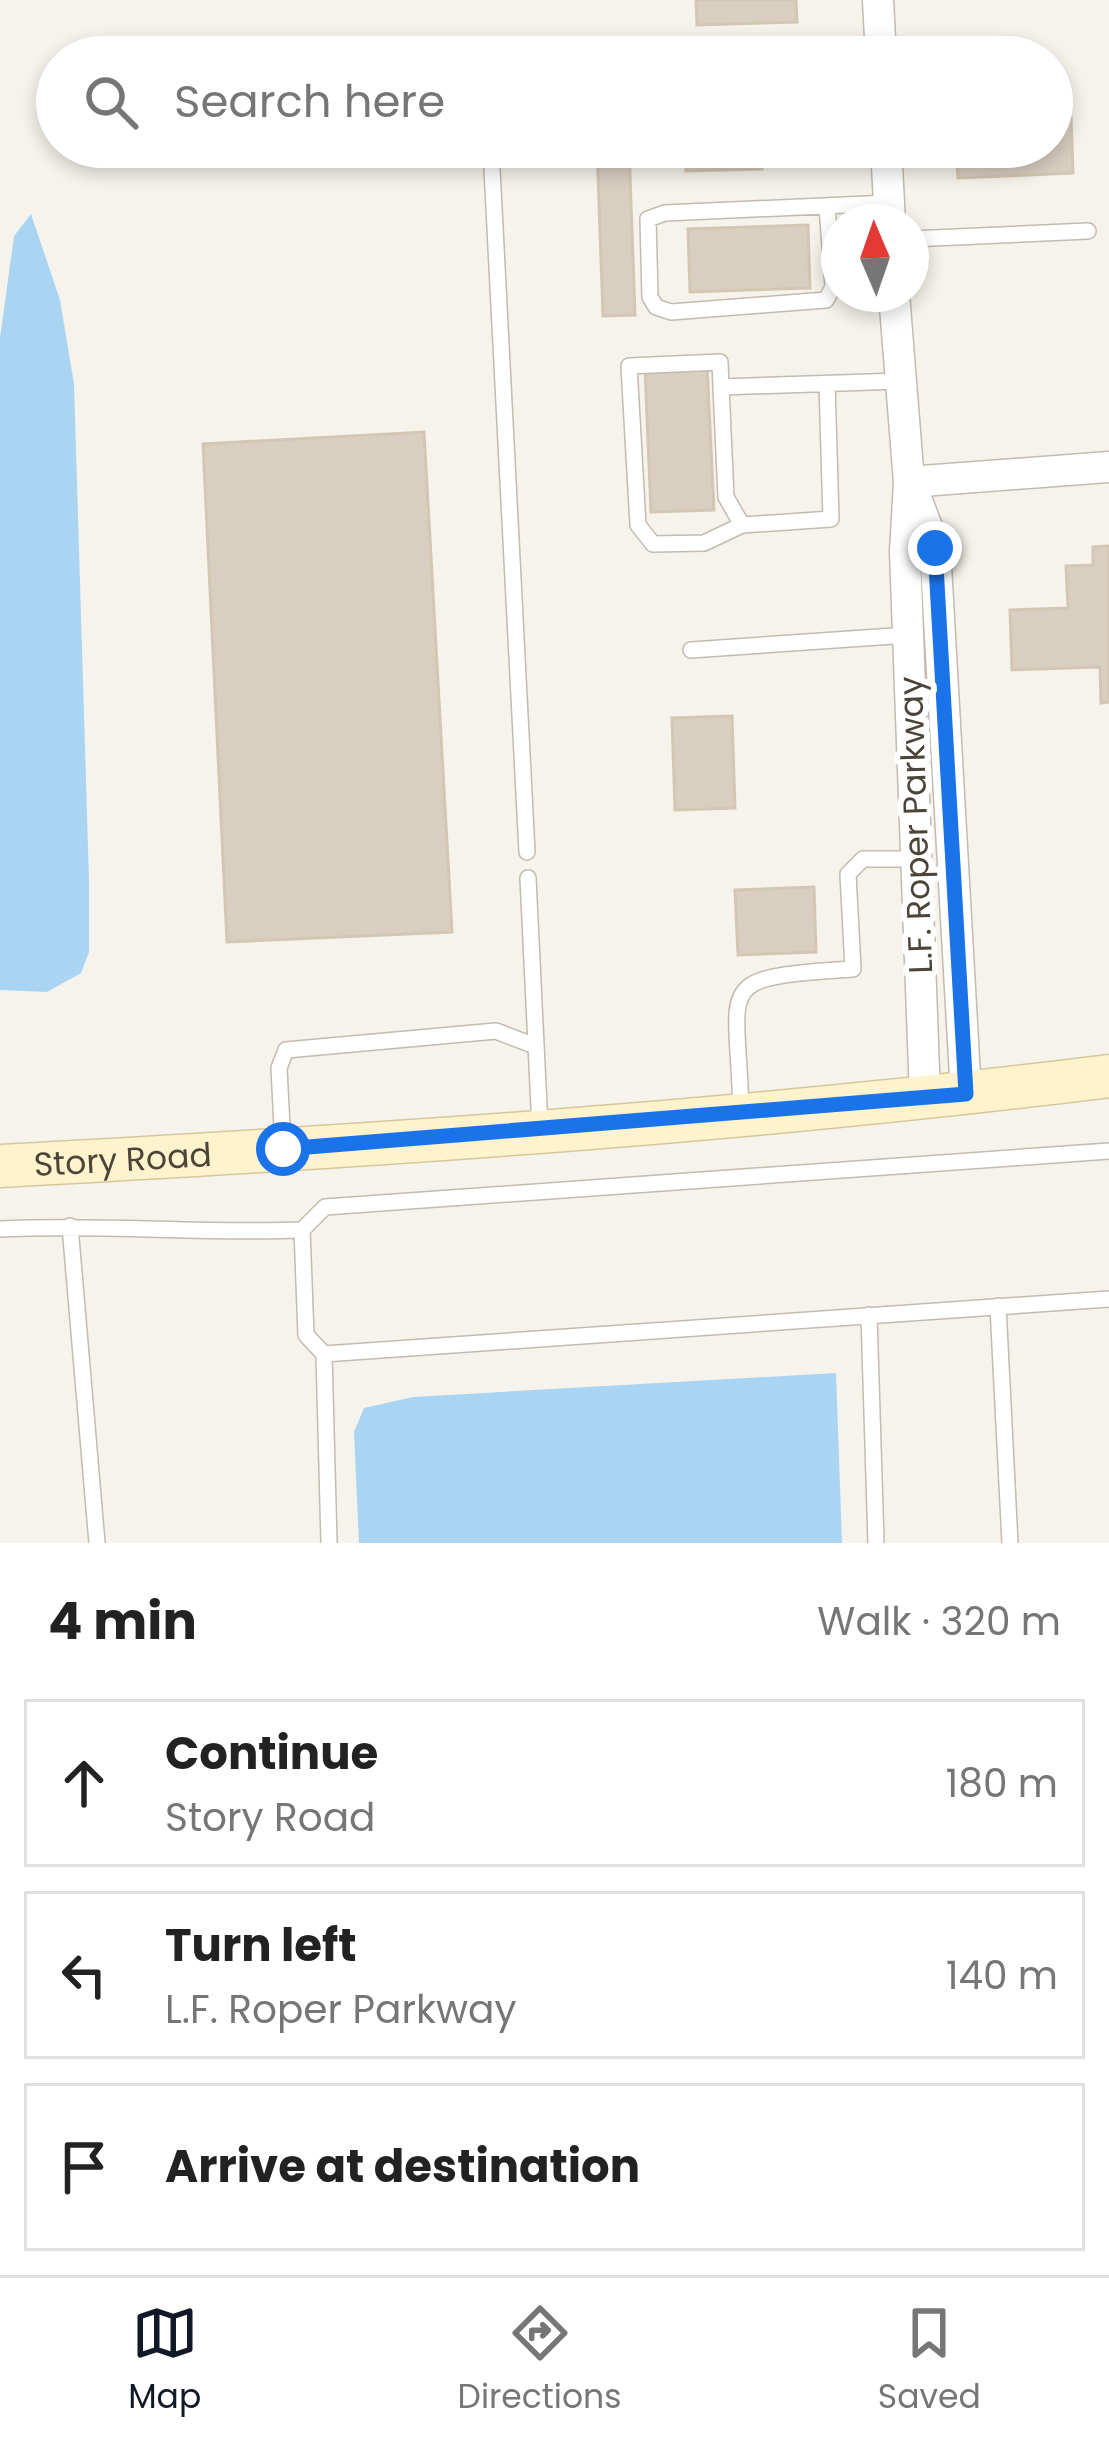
<!DOCTYPE html>
<html lang="en">
<head>
<meta charset="utf-8">
<style>
  body { margin:0; font-family:Poppins,sans-serif; background:#f6f6f6; color:#222 }
  .compass { position:absolute; left:821px; top:204px; width:108px; height:108px; border-radius:50%; background:#fff; box-shadow:0 6px 18px #0003; rotate:358deg }
  .stop { position:absolute; width:36px; height:36px; margin:-27px; border:9px solid #1a73e8; border-radius:50%; background:#fff }
  .stop.end { background:#1a73e8; border-color:#fff; box-shadow:0 3px 12px #0008 }
  .list { margin:0; padding:0; list-style:none }
  h2 { display:flex; justify-content:space-between; align-items:center; height:156px; margin:0; padding:0 48px; font-size:51px }
  h2 small { font-size:39px; font-weight:400; color:#767676 }
  .list li { display:grid; grid-template-columns:78px 1fr auto; gap:36px; align-items:center; box-sizing:border-box; height:168px; margin:0 24px 24px; padding:0 24px; border:3px solid #e0e0e0; border-radius:0px }
  .list b { display:block; font-size:45px; white-space:nowrap }
  .list p { margin:0; font-size:39px; white-space:nowrap; color:#767676 }
  .list em { font-size:39px; font-style:normal; color:#767676 }
  .icon { flex:none; width:66px; height:66px; fill:none; stroke:currentColor; stroke-width:2; stroke-linecap:round; stroke-linejoin:round }
  .map { position:relative; flex:none; width:1109px; height:1543px; overflow:hidden }
  .search { position:absolute; background:#fff; box-shadow:0 6px 18px #0003; left:36px; right:36px; top:36px; height:132px; display:flex; align-items:center; gap:30px; box-sizing:border-box; padding:0 42px; border-radius:66px; color:#767676; font-size:45px }
  .sheet { height:732px; background:#fff }
  nav { display:flex; justify-content:space-around; align-items:center; box-sizing:border-box; height:168px; border-top:3px solid #e0e0e0; background:#fff; font-size:33px; color:#767676 }
  nav a { display:grid; justify-items:center; gap:6px }
  nav .on { color:#111827 }
  .map>svg:first-child { display:block }
  .water { fill:#a9d4f2 }
  .building { fill:#d8cfc1; stroke:#d3c7b4; stroke-width:3 }
  .lines { fill:none; stroke-linecap:round; stroke-linejoin:round }
  .lane-casing { stroke:#c2bbae; stroke-width:18 }
  .street-casing { stroke:#c2bbae; stroke-width:33 }
  .secondary-casing { stroke:#d6c79b; stroke-width:45 }
  .lane { stroke:#fff; stroke-width:15 }
  .street { stroke:#fff; stroke-width:30 }
  .secondary { stroke:#fff3cd; stroke-width:42 }
  .route { stroke:#1a73e8; stroke-width:15 }
  .labels { text-anchor:middle; stroke-width:12; stroke-linejoin:round; paint-order:stroke }
  .street-label { font-size:33px; fill:#4b4439; stroke:#fff }
</style>
</head>
<body>
<div class="map">
<svg width="1109" height="1543" viewBox="0 0 1109 1543">
  <rect width="100%" height="100%" fill="#f6f3ec"/>
  <path class="water" d="M31 214 60 300 74 384 89 880V952L81 973 47 992 0 990V338L14 236Z
    M836 1373 842 1543H359L354 1432 364 1408 413 1397Z"/>
  <path class="building" d="M696 0H796L797 22 697 25Z
    M1071 117 1073 173 958 178 956 147H1052V118Z
    M597 147H629L635 315 603 316Z
    M685 147H761L762 169 686 171Z
    M808 225 810 288 690 292 688 229Z
    M707 366 714 510 651 512 645 369Z
    M424 432 452 932 227 942 203 444Z
    M1109 546V702L1101 703 1100 667 1012 670 1010 610 1068 608 1066 566 1093 565V547Z
    M732 716 735 808 675 810 672 718Z
    M814 887 816 952 738 955 735 890Z"/>
  <g class="lines">
    <g class="lane-casing">
      <path id="lane" d="M492 169 527 852
        M827 207 833 287 826 300 671 312 656 307 650 297 648 219 665 213 889 203
        M911 239 1088 231
        M827 384 831 519 742 525 704 543 653 544 638 525 629 366 720 362 721 387 900 381
        M721 387 726 497 742 525
        M691 650 908 635
        M528 878 540 1128
        M741 1112C738 981 709 978 853 969L848 874 863 859H916
        M283 1147 279 1068 286 1050 496 1031 535 1046
        M70 1226 97 1543
        M0 1229C101 1224 201 1234 302 1230L325 1207 1109 1151
        M302 1230 306 1335 324 1354 1109 1299
        M998 1306 1010 1543
        M869 1315 876 1543
        M324 1354 329 1543"/>
    </g>
    <g class="street-casing">
      <path id="street" d="M878 0 881 57
        M886 147 890 222
        M894 294 909 482 905 552 925 1097
        M909 482 1109 467
        M914 493 935 548 966 1094"/>
    </g>
    <g class="secondary-casing">
      <g id="secondary">
        <path id="s1" d="M0 1166C369 1146 742 1122 1109 1076"/>
      </g>
    </g>
    <use href="#lane" class="lane"/>
    <use href="#street" class="street"/>
    <use href="#secondary" class="secondary"/>
  </g>
  <g class="lines">
    <path class="route" d="M283 1149 966 1094 935 548"/>
  </g>
  <g class="labels">
    <g class="street-label">
      <text transform="translate(915 825) rotate(-92)" y="12">L.F. Roper Parkway</text>
      <text dy="12" stroke="none"><textPath href="#s1" startOffset="123">Story Road</textPath></text>
    </g>
  </g>
</svg>
<svg class="compass" viewBox="-18 -18 36 36"><path d="M0-13l5 13h-10z" fill="#e53935"/><path d="M0 13l5-13h-10z" fill="#767676"/></svg>
<div class="stop" style="left:283px;top:1149px"></div>
<div class="stop end" style="left:935px;top:548px"></div>
<div class="search"><svg class="icon" aria-label="search" viewBox="0 0 24 24"><circle cx="10" cy="10" r="6"/><path d="M15 15l6 6"/></svg>Search here</div>
</div>
<section class="sheet">
<h2>4 min<small>Walk · 320 m</small></h2>
<ul class="list">
<li><svg class="icon" aria-label="ahead" viewBox="0 0 24 24"><path d="M12 20V5M6 11l6-6 6 6"/></svg><div><b>Continue</b><p>Story Road</p></div><em>180 m</em></li>
<li><svg class="icon" aria-label="left" viewBox="0 0 24 24"><path d="M17 20v-9H6M10 6l-5 5 5 5"/></svg><div><b>Turn left</b><p>L.F. Roper Parkway</p></div><em>140 m</em></li>
<li><svg class="icon" aria-label="arrive" viewBox="0 0 24 24"><path d="M6 21V4h12l-3 4 3 4H6"/></svg><div><b>Arrive at destination</b></div></li>
</ul>
</section>
<nav>
<a class="on"><svg class="icon" aria-label="map" viewBox="0 0 24 24"><path d="M3 6l6-2 6 2 6-2v14l-6 2-6-2-6 2zM9 4v14M15 6v14"/></svg>Map</a>
<a><svg class="icon" aria-label="directions" viewBox="0 0 24 24"><path d="M12 3l9 9-9 9-9-9zM9 14v-3h6M13 9l2 2-2 2"/></svg>Directions</a>
<a><svg class="icon" aria-label="saved" viewBox="0 0 24 24"><path d="M7 4h10v16l-5-4-5 4z"/></svg>Saved</a>
</nav>
</body>
</html>
